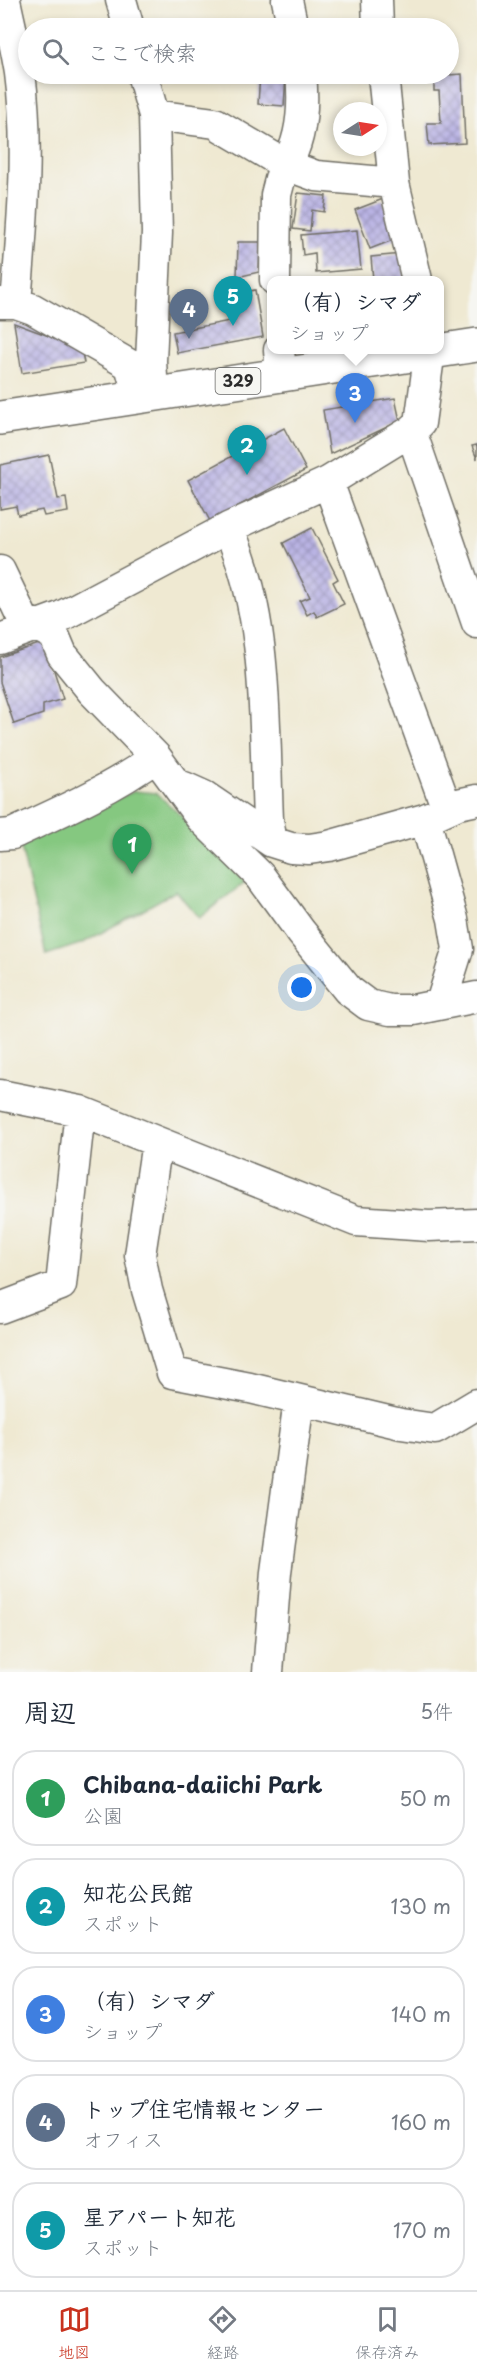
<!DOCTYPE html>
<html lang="ja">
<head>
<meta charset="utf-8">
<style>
  body { margin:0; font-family:"Playpen Sans","Klee One",sans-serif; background:#f6f6f7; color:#1f2937 }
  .compass { position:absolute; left:333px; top:102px; width:54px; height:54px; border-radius:50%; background:#fff; box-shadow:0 3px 9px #0003; rotate:78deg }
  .you { position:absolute; left:302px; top:988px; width:21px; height:21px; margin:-15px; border:4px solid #fff; border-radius:50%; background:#1a73e8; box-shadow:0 0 0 9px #1a73e833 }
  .badge { display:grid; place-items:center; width:39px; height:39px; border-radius:50%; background:#c8321e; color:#fff; font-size:20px; font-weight:700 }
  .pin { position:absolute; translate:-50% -50px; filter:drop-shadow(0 2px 3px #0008) }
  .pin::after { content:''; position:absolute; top:32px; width:21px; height:18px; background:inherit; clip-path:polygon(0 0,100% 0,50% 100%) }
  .popup { position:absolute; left:267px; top:276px; width:177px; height:78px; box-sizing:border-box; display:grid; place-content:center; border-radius:12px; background:#fff; filter:drop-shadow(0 2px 4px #0005); font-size:20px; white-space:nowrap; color:#747a83 }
  .popup b { font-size:22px; color:#1f2937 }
  .popup::after { content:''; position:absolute; left:50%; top:100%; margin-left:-12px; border:12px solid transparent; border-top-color:#fff }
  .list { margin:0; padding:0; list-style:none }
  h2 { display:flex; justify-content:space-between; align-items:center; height:78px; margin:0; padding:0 24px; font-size:26px }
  h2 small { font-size:20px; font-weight:400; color:#747a83 }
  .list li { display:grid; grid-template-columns:39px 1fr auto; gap:18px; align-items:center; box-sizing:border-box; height:96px; margin:0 12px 12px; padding:0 12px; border:2px solid #e0e1e3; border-radius:24px }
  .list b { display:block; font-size:22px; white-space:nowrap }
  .list p { margin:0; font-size:20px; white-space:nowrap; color:#747a83 }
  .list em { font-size:20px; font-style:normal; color:#747a83 }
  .icon { flex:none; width:33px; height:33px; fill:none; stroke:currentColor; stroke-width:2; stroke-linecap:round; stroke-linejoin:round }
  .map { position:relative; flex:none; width:477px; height:1672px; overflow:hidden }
  .search { position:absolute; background:#fff; box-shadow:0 3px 9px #0003; left:18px; right:18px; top:18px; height:66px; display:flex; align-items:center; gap:15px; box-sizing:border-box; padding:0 21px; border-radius:33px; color:#747a83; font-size:22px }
  .sheet { height:618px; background:#fff }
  nav { display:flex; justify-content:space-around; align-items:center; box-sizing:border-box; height:84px; border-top:2px solid #e0e1e3; background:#fff; font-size:16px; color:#747a83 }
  nav a { display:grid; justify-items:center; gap:3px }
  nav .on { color:#c8321e }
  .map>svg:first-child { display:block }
  .park { fill:#85c880; stroke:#587a56; stroke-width:1.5 }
  .building { fill:url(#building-cross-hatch) }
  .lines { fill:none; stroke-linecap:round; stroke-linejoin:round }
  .minor-casing { stroke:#706e65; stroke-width:33 }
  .trunk-casing { stroke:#706e65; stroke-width:36 }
  .minor { stroke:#fff; stroke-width:30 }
  .trunk { stroke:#fff; stroke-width:33 }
  .labels { text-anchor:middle; stroke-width:4.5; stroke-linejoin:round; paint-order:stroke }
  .shield { fill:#f6f6f2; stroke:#686867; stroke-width:1.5 }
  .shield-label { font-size:16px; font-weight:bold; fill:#2b2b2b }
</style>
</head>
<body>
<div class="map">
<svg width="477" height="1672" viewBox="0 0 477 1672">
  <defs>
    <pattern id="building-cross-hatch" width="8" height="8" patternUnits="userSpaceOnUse" patternTransform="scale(1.5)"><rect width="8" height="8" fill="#b9b3e4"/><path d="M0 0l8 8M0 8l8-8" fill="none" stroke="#9792b9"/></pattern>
  </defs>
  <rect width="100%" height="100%" fill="#f6f6f2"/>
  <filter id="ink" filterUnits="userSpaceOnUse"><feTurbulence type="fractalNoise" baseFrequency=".0167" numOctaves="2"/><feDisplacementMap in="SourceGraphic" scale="12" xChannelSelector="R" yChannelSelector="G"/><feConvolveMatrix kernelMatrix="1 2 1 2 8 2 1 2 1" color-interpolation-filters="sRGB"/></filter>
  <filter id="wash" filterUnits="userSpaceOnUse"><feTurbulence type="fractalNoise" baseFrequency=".008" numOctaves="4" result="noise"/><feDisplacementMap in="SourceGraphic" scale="24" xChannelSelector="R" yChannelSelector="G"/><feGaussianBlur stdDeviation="1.35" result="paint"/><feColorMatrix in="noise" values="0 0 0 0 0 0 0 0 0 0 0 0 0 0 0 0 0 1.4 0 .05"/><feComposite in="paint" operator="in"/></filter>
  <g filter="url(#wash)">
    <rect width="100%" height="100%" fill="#efe9d2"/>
    <path class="park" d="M135 791 156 793 197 830 245 882 199 918 176 891 83 943 46 955 19 839Z"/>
    <g id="blocks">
      <path class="building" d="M260 74H286L284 106 258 104Z
        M462 74 465 143 429 145 427 123H441L439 91H434V76Z
        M298 193 326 196 324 212 312 210 310 231 293 229Z
        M383 199 398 238 370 249 355 210Z
        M357 230 361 269 316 273 315 253 303 255 301 235Z
        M238 242H260L259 272 237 277Z
        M402 254 405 280H373L371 257Z
        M255 290 263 337 177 353 173 332 235 320 230 295Z
        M14 323 81 348 84 363 22 373Z
        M395 398 400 421 330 454 323 410Z
        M284 428 306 470 210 521 188 480Z
        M477 445V459L472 446Z
        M49 455 58 499 66 498 68 512 44 516 42 510 18 515 16 506 0 509V465Z
        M312 528 338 579 333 582 344 604 317 617 314 611 307 615 300 601 310 597 283 543Z
        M45 642 63 699 43 705V714L14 724 0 682V657Z"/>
    </g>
  </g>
  <g filter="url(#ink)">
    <use href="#blocks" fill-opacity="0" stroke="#706e65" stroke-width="1.5"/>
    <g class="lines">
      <g class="minor-casing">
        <path id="minor" d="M5 0C10 24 16 48 20 73 30 149 22 227 16 303
          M121 0 129 28
          M287 0 293 28
          M377 0 378 28
          M142 74 154 115
          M383 74 394 183
          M286 165C302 139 304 104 301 74
          M275 280 276 195 284 164
          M0 303H16L33 309 130 365 138 395
          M279 350 281 374
          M153 393 151 361 157 233 154 115 215 123 286 165 316 176 394 183 417 280
          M411 431 477 623
          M328 482 447 809
          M228 528C269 615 264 726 268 820L272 842
          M0 571 23 619 54 635 62 654 92 691 156 757 200 817 260 876 301 932 348 990 368 1005 390 1010H413L477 997
          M0 639 60 617 228 528 328 482 411 431 420 423 430 350
          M184 787 204 796 272 842 291 848 309 849 329 846 425 819 458 804 477 800
          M425 819 453 919 458 949 441 1003
          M0 835 12 834C62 811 112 789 156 757
          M0 1095 80 1111 356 1221 429 1226 477 1224
          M157 1142 140 1255 147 1290 172 1373 250 1388 401 1424 435 1429 477 1404
          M0 1308 61 1285 80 1111
          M268 1672 276 1572 299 1400"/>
      </g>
      <g class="trunk-casing">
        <path id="trunk" d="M0 418 477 345"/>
      </g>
      <use href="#minor" class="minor"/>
      <use href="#trunk" class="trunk"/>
    </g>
  </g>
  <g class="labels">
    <rect class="shield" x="215.5" y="368" width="45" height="26" rx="4.5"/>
    <g class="shield-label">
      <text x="238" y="387">329</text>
    </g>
  </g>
</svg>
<svg class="compass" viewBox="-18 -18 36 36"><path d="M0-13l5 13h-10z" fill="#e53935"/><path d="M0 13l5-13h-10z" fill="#747a83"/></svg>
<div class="you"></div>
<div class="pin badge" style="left:132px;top:874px;background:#2e9e5b">1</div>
<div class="pin badge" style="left:247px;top:475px;background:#0f9aa8">2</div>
<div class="pin badge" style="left:355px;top:423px;background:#3f7fe0">3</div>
<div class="popup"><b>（有）シマダ</b>ショップ</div>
<div class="pin badge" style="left:189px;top:339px;background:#5c6f8a">4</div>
<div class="pin badge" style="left:233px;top:326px;background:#0f9aa8">5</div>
<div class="search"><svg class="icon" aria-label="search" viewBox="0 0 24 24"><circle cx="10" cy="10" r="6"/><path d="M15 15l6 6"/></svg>ここで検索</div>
</div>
<section class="sheet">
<h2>周辺<small>5件</small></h2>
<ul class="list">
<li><span class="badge" style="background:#2e9e5b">1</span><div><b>Chibana-daiichi Park</b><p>公園</p></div><em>50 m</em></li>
<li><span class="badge" style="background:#0f9aa8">2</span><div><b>知花公民館</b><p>スポット</p></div><em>130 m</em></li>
<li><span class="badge" style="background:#3f7fe0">3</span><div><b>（有）シマダ</b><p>ショップ</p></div><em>140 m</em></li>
<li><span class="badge" style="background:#5c6f8a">4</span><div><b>トップ住宅情報センター</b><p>オフィス</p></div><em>160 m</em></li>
<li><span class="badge" style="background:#0f9aa8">5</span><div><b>星アパート知花</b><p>スポット</p></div><em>170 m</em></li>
</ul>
</section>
<nav>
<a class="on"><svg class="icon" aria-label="map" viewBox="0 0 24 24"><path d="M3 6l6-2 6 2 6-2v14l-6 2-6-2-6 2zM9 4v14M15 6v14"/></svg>地図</a>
<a><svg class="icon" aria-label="directions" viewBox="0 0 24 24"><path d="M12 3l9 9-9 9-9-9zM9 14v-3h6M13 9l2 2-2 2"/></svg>経路</a>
<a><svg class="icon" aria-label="saved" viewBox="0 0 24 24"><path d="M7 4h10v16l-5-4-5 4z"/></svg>保存済み</a>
</nav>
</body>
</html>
